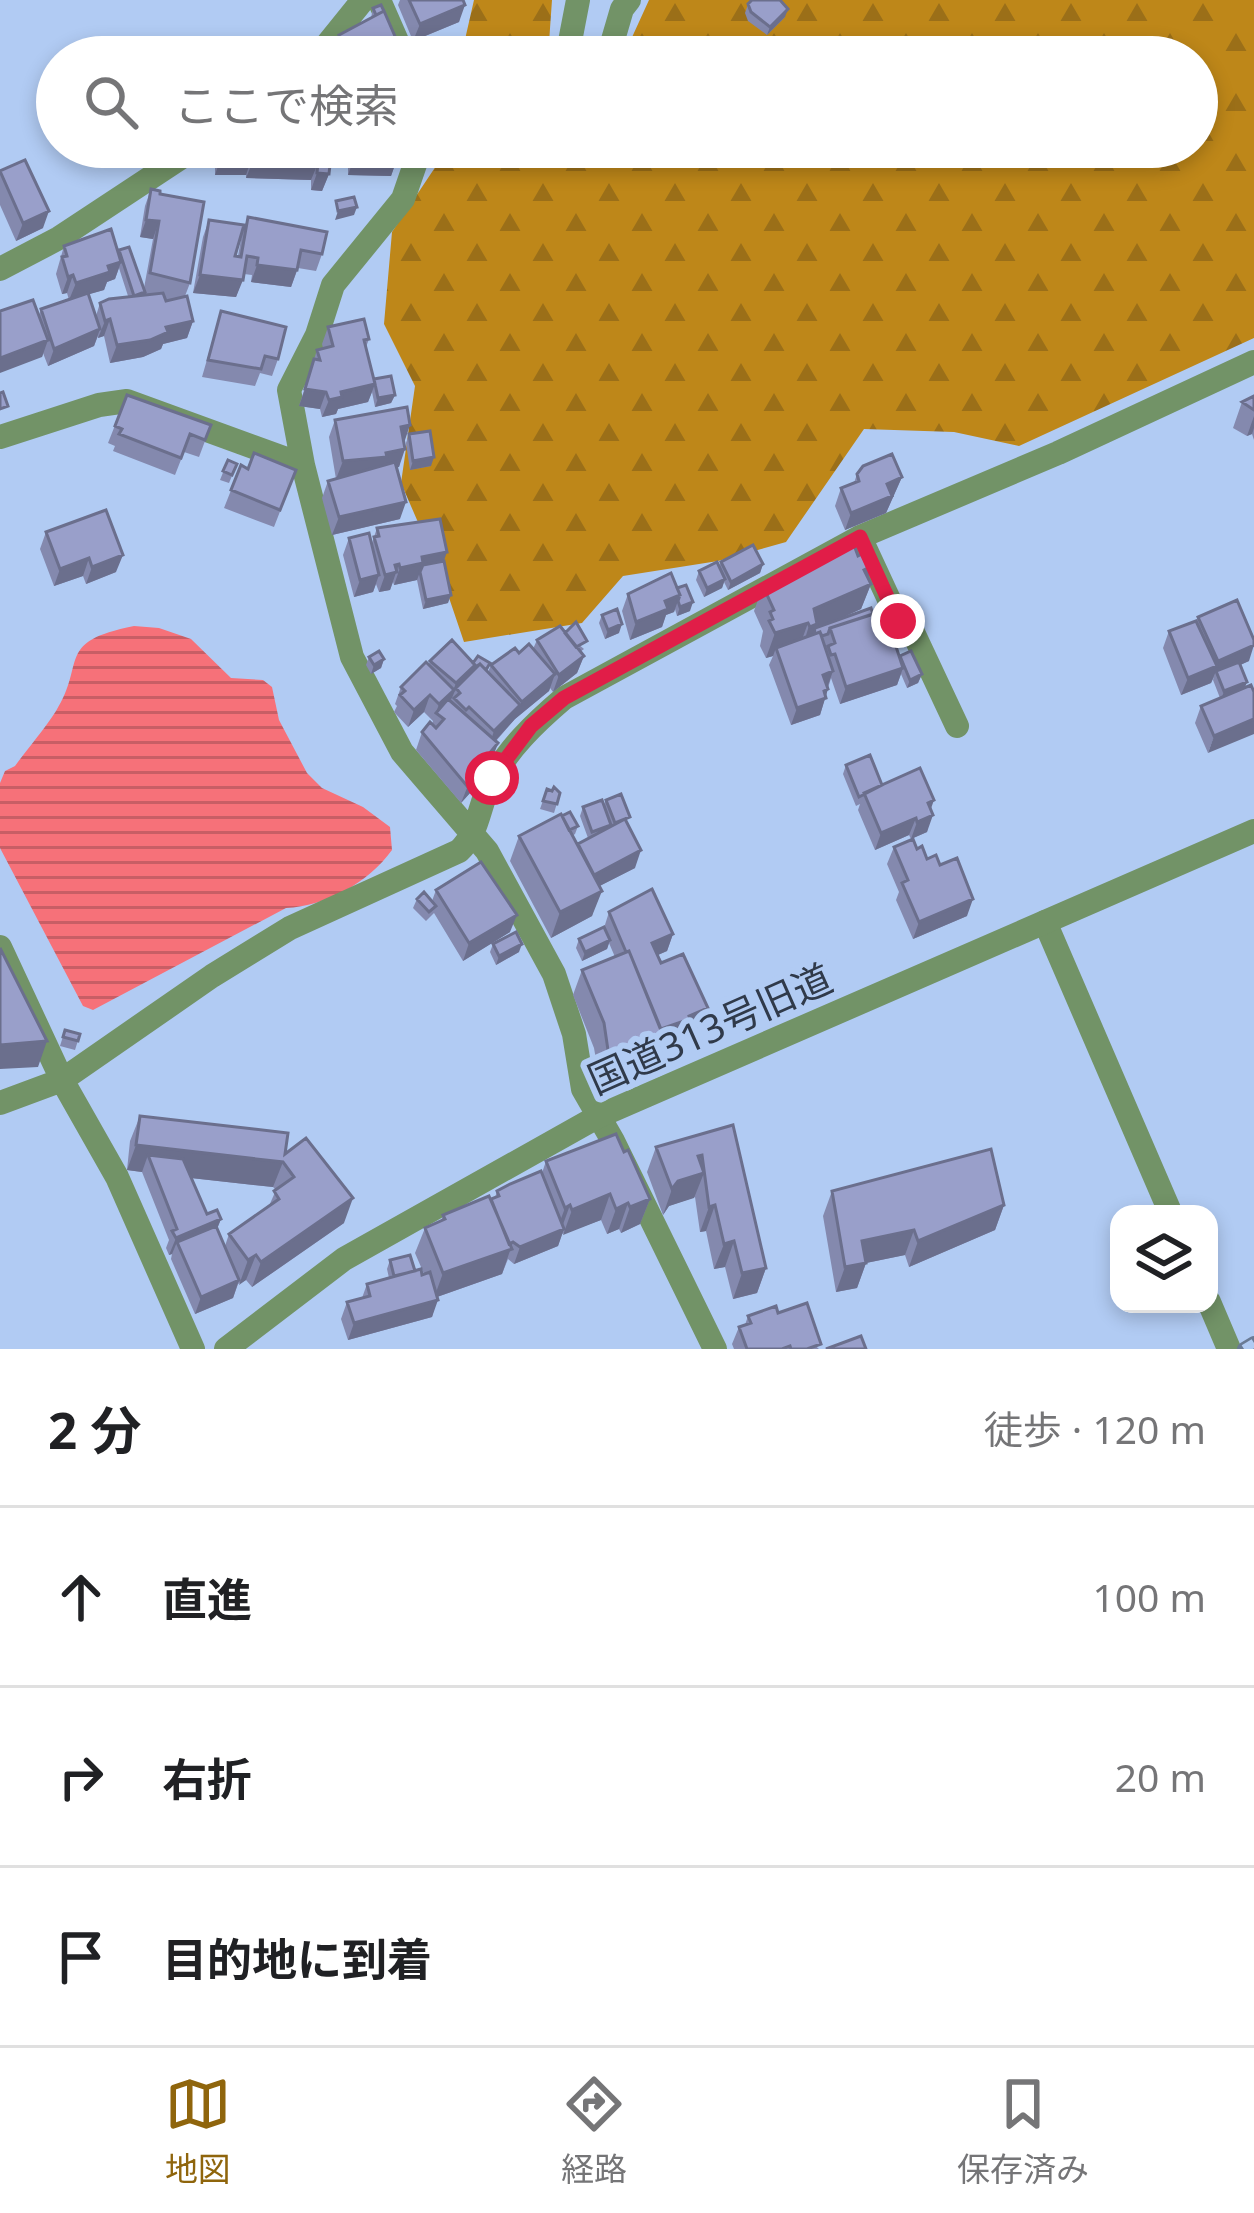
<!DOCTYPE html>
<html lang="ja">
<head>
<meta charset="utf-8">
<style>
  body { margin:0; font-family:"Noto Sans","Noto Sans JP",sans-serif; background:#f6f6f6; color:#202124 }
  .controls { position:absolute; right:36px; bottom:36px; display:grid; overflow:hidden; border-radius:24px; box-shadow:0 6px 18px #0003 }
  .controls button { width:108px; height:108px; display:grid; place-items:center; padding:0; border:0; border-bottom:3px solid #e0e0e0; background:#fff; color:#202124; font:60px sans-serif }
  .stop { position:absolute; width:36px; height:36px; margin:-27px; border:9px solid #e11d48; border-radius:50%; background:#fff }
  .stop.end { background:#e11d48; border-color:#fff; box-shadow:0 3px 12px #0008 }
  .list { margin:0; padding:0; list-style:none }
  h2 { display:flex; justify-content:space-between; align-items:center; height:156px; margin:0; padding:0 48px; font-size:51px }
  h2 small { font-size:39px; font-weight:400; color:#757577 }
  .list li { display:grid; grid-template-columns:78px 1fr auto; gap:36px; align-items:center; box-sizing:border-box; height:180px; padding:0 48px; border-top:3px solid #e0e0e0 }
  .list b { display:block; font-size:45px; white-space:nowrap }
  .list em { font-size:39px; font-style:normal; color:#757577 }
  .icon { flex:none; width:66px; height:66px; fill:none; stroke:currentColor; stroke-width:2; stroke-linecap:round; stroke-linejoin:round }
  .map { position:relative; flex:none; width:1254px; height:1349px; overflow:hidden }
  .search { position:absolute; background:#fff; box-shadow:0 6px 18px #0003; left:36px; right:36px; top:36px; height:132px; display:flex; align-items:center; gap:30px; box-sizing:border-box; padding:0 42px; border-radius:66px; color:#757577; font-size:45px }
  .sheet { height:696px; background:#fff }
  nav { display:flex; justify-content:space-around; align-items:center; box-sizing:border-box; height:168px; border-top:3px solid #e0e0e0; background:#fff; font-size:33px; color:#757577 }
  nav a { display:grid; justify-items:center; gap:6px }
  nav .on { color:#8f650c }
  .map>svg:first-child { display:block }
  .forest { fill:url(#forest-firs) }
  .water { fill:url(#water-rules) }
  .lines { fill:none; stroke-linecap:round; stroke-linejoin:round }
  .minor { stroke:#729367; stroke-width:24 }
  .tertiary { stroke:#729367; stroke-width:24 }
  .rail-casing { stroke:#697a94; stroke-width:14 }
  .rail { stroke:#b1cbf3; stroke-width:9; stroke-dasharray:27; stroke-linecap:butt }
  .wall { fill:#8489ae; fill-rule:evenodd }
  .shaded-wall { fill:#6b6f8d }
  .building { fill:#999fca; stroke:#6b6f8d; stroke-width:3 }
  .route { stroke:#e11d48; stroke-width:15 }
  .labels { text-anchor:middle; stroke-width:12; stroke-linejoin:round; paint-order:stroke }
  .street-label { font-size:39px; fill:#303a4a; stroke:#b1cbf3 }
</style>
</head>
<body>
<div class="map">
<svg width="1254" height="1349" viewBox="0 0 1254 1349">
  <defs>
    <pattern id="forest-firs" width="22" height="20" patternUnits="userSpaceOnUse" patternTransform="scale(3)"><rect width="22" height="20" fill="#be8719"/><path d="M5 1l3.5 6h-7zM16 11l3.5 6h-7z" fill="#9b6f18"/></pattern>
    <pattern id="water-rules" width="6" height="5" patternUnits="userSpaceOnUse" patternTransform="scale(3)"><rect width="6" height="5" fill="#f67179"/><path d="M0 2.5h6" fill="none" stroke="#c85e65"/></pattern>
  </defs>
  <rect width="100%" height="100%" fill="#b1cbf3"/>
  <path class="forest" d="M474 0H552L548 57H461Z
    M649 0H1254V338L1019 446 954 432 864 429 786 542 718 561 623 576 582 623 464 642 443 580 401 483 415 386 384 324 392 232 436 166 440 147H1197V57H623Z"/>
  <path class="water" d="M134 626 159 628 191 639 231 678 263 680 272 687 279 720 307 773 322 788 363 807 390 827 392 850C368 883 326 906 286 908L93 1010 83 1006 0 848V783L5 771 15 766C28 748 44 730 56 711 87 662 54 642 134 626Z"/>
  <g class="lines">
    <path class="minor" d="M379 0 404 57
      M317 57 363 0
      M567 57 578 0
      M608 57 622 9 629 0
      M421 147 403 199 333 285 317 335 289 390 303 465 352 657 402 752 487 851 554 974 574 1034 583 1089 613 1141 715 1349
      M0 269 59 238 197 147
      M0 437 99 405 127 401 303 465
      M860 537 899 621 911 628 957 726
      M1045 922 1171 1214
      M0 947 62 1080 117 1177 193 1349
      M0 1103 62 1080 212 976 290 928 459 851C479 832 478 808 490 784 506 750 536 722 564 698L860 537 1058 453 1254 362
      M1209 1302 1229 1349"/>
    <path class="tertiary" d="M226 1349 344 1259 597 1117 1254 831"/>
    <g class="rail-casing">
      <path id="rail" d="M1244 1349 1254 1343"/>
    </g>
    <use href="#rail" class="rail"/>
  </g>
  <path class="wall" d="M400 0H463L459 22 413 41 398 5Z
    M748 4 785 17 767 35 748 21 745 13Z
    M373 8 404 57H336L333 52 339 35 371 18Z
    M218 147H332L329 174 322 191 311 190V180L246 178V174L215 175V155Z
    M348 147H398L397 159 391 176 348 175Z
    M0 171 43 228 16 241 0 205Z
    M151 189 160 194 190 283 185 296 193 321 187 338 163 344 161 349 143 357 110 363 104 336 98 338V336L94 346 48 366 43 353 42 357 39 315 41 309 69 300 67 293 62 294 56 274 64 246 118 252 144 288 153 239 140 237 145 206ZM119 268 128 296 100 303 96 316 89 294 104 290 107 282 115 279Z
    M248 217 322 254 316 271 298 268 291 287 251 282 252 275 244 274 236 297 193 293 203 237 209 220 235 256H238L242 234Z
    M221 311 278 359 272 376 260 373 255 386 202 377Z
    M328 327 369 339 366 347 374 381 395 395 391 403 375 407 372 392 368 402 338 409 336 414 322 417 320 409 299 406 317 350 323 348 322 344Z
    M127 395 211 425 199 457 184 452 175 475 113 451 115 446 108 443Z
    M1254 396V440L1252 434 1247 436 1233 428 1242 402Z
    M335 420 404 443 399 467H396L400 519 332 535 322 498 328 481 336 479 329 437Z
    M409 434 431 466 410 470 406 443Z
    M228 460 237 464 229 483 220 480Z
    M241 465 248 469 296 470 274 527 224 508Z
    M857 474 902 477 886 513 845 530 835 506 841 488 854 483Z
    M377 528 444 562 448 603 423 609 417 580 394 585 393 582 390 590 379 592 376 584 373 592 354 597 343 555 349 538 372 543Z
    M46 532 116 572 86 584 83 576 54 586 40 549Z
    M721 562 763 564 760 573 728 590 724 582 722 588 704 597 696 580 699 571 719 567Z
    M868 578 871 584 861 609 835 621 873 614 883 623 899 658 922 674 918 683 907 688 901 674 897 685 840 704 831 678 820 715 791 725 769 665 773 656 766 658 760 646 763 631 754 611 763 586Z
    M677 588 690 611 677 616 675 609 674 612 666 615 662 627 630 640 622 611 628 594Z
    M602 615 619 633 605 639 599 623Z
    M1198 617 1249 661 1240 665 1208 753 1195 723 1201 706 1220 698 1213 680 1214 677 1211 683 1181 695 1163 648 1169 631 1196 622Z
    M565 633 584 649 580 652 584 656 577 673 553 692 550 688 549 691 515 719 496 741 492 760 474 782 470 793 461 803 416 750 422 732 432 724 433 721 424 712 408 727 394 712 397 706 395 704 401 687 429 664 430 661 473 663 488 672 491 665 533 649 537 640Z
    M369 657 384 659 381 668 371 674 366 665Z
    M846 765 931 809 927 832 911 839 909 835 875 850 858 810 860 804 856 806 843 774Z
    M547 789 560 793 554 813 540 809Z
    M606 800 627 824 635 868 599 886 592 916 551 938 510 861 519 836 578 826 575 834 572 836 577 845 588 838 580 816 583 807 604 805Z
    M894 847 917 849 927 859 967 916 913 939 896 900 899 892 887 864Z
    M436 890 510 932 463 961 434 913 426 921 413 908 417 899 432 901Z
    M609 912 673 934 667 951 658 955 702 1025 686 1032 684 1036 662 1044 653 1069 611 1086 609 1080 600 1083 594 1048 573 995 582 970 615 957 609 943 607 949 582 961 576 948 579 939 604 928Z
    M493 944 519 952 496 965 490 952Z
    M65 1030 80 1034 75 1050 60 1046Z
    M140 1116 286 1151 344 1223 252 1287 246 1280 238 1284 233 1298 195 1314 171 1259 172 1254 169 1255 166 1248 169 1240 142 1172 127 1170 130 1141ZM191 1178 273 1187 276 1190 269 1206 229 1234 225 1246 217 1229 221 1219 207 1214Z
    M733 1125 766 1268 757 1293 733 1299 725 1267 714 1269 706 1231 700 1232 695 1197 669 1206 663 1215 647 1172 656 1147Z
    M624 1152 650 1199 640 1224 621 1233 619 1229 607 1234 601 1220 562 1234 558 1246 514 1264 508 1259 502 1274 437 1297 432 1317 348 1340 341 1319 347 1302 362 1298 367 1284 389 1278 387 1269 390 1260 424 1274 415 1253 425 1228 441 1221 443 1215 495 1198 497 1191 542 1173 546 1161Z
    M832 1191 1004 1205 995 1230 909 1267 905 1255 866 1263 857 1288 836 1292 823 1216Z
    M778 1313 819 1349H734L732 1344 739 1327 745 1325 748 1316Z"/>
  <path class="shaded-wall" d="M465 5 459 22 413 41 420 24Z
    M788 9 785 17 767 35 770 27Z
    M354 158 397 159 391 176 348 175Z
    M253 161 318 163 311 180 246 178Z
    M218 166H249L246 175H215Z
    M317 173 329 174 322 191 311 190Z
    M357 207 354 215 335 220 338 211Z
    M49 211 43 228 16 241 23 223Z
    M146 220 159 221 153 239 140 237Z
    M121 262 115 279 107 282 104 290 69 300 76 283 108 266Z
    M257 265 297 270 291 287 251 282Z
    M73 275 67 293 62 294 68 277Z
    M200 275 243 280 236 297 193 293Z
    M110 319 104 336 98 338 105 321Z
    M193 321 187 338 163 344 161 349 143 357 110 363 117 345 166 327Z
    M100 329 94 346 48 366 54 349Z
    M48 340 42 357 0 373V358Z
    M375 384 368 402 338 409 336 414 322 417 329 400 341 392Z
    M305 389 326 392 320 409 299 406Z
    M395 395 391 403 375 407 378 398Z
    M1254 416V428L1252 434 1247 436Z
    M410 425 404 443 401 427Z
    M405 449 399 467 336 479 343 461Z
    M434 457 431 466 410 470 413 461Z
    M902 477 886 513 845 530 851 513 887 484Z
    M406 502 400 519 332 535 339 517Z
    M447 552 441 569 420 572 417 580 394 585 400 568 422 557Z
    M123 555 116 572 86 584 92 567Z
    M89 558 83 576 54 586 60 569Z
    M399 564 390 590 379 592 385 575 395 565Z
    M763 564 760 573 728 590 731 582Z
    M872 566 865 587 871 584 861 609 815 630 808 649 801 652 814 609 864 570Z
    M379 575 373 592 354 597 360 580Z
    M725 579 722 588 704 597 707 588Z
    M451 595 448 603 423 609 426 600Z
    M680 595 674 612 666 615 662 627 630 640 636 622 665 601Z
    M693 602 690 611 677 616 680 607Z
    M808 623 799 648H776L773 656 766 658 775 633Z
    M622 624 619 633 605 639 608 630Z
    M1254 645 1249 661 1218 675 1216 671 1211 683 1181 695 1188 678 1216 666 1218 661Z
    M584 656 577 673 553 692 559 675Z
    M384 659 381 668 371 674 374 665Z
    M475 665 469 682 456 688 452 698 436 713 433 722 439 704 453 691 456 683Z
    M903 668 897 685 840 704 846 687Z
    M833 671 827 688 823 675Z
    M555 674 549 691 515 719 488 749 494 731 522 702Z
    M922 674 918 683 907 688 910 680Z
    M1247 682 1244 690 1221 700 1224 691Z
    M828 689 820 715 791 725 797 708Z
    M430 695 424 712 408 727 414 710Z
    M1254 719V734L1208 753 1214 736Z
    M498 743 492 760 474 782 470 793 461 803 473 773Z
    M934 800 928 817 933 815 927 832 911 839 917 822 928 803Z
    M916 818 909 835 875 850 881 833Z
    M641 850 635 868 588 892 594 875Z
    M602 891 592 916 551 938 560 912Z
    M973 899 967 916 913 939 919 922Z
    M517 915 510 932 463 961 469 943Z
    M673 934 667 951 646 960 652 943Z
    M610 940 607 949 582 961 585 952Z
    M522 944 519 952 496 965 499 956Z
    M708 1008 702 1025 686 1032 684 1036 662 1044 653 1069 611 1086 620 1061 659 1030Z
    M47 1041 38 1067 0 1069V1045Z
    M618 1055 609 1080 600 1083 609 1057Z
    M136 1145 283 1162 273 1187 155 1174 148 1155 142 1172 127 1170Z
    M702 1155 694 1176 704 1173 694 1198 669 1206 663 1215 672 1189 698 1156Z
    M610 1194 601 1220 563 1235 572 1210Z
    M353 1198 344 1223 252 1287 261 1262Z
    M650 1199 640 1224 621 1233 630 1207Z
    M628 1203 619 1229 607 1234 616 1209Z
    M570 1205 561 1230 564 1229 558 1246 514 1264 520 1247 556 1232 565 1208Z
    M715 1205 706 1231 700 1232 709 1207Z
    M1004 1205 995 1230 909 1267 918 1241Z
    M221 1219 214 1236 177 1242 172 1254 169 1255 176 1238Z
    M914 1230 905 1255 866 1263 857 1288 836 1292 845 1267 862 1241Z
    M734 1241 725 1267 714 1269 724 1244Z
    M513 1242 502 1274 434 1298 443 1273Z
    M256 1255 246 1280 239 1285 248 1260Z
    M766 1268 757 1293 733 1299 742 1273Z
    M239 1280 233 1298 195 1314 201 1297Z
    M438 1300 432 1317 348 1340 354 1323Z"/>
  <path class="building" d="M409 0H463L465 5 420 24Z
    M752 0H780L788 9 770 27 751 12 748 4Z
    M381 5 384 11 376 15 373 8Z
    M384 11 404 57H352L339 35Z
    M218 147H249V166H218Z
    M252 147H332L329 174 317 173 318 163 253 161Z
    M354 147H398L397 159 354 158Z
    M25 160 49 211 23 223 0 171Z
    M151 189 160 191V194L204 202 190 283 150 273 159 221 146 220Z
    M354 197 357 207 338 211 336 201Z
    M248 217 327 232 322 254 301 250 297 270 257 265 258 258 247 256 243 280 200 275 209 220 244 225 235 256 241 257Z
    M111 229 121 262 108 266 110 272 76 283 73 275 68 277 62 257 67 256 64 246Z
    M129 247 145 292 134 296 119 250Z
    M88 293 100 329 54 349 41 309Z
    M163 293 166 301 187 296 193 321 166 327 168 332 150 340 117 345 110 319 105 321 100 303 109 299Z
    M33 300 48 340 0 358V311Z
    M221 311 286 327 278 359 265 356 261 369 208 360Z
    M364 319 369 339 364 340 375 384 341 392 342 397 329 400 326 392 305 389 314 359 320 360 317 350 333 346 328 327Z
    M391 376 395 395 378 398 374 379Z
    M3 392 8 406 0 409V393Z
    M127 395 211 425 205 440 190 434 181 458 119 434 122 429 115 426Z
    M1254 396V410L1242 402Z
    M407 407 410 425 401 427 405 449 386 453 387 457 343 461 335 420Z
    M430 431 434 457 413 461 409 434Z
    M254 453 296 470 280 510 231 490 241 465 248 469Z
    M892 454 902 477 887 484 892 496 851 513 841 488 859 481 857 474 863 466Z
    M228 460 237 464 232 475 223 471Z
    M395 462 406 502 339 517 328 481Z
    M106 510 123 555 92 567 89 558 60 569 46 532Z
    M440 519 447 552 422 557 423 563 400 568 399 564 395 565 397 572 385 575 374 537 379 536 377 528Z
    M369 533 379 575 360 580 349 538Z
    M753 545 763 564 731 582 721 562Z
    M854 545 858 556 866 552 872 566 864 570 871 584 814 609 817 624 810 627 808 623 775 633 769 621 773 619 770 612 774 610 763 586Z
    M444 561 451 595 426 600 420 572 423 565Z
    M717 562 725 579 707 588 699 571Z
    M671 573 680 595 665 601 668 609 636 622 628 594Z
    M686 585 693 602 680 607 678 601 680 595 677 588Z
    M1237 600 1254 640V645L1218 661 1198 617Z
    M871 608 873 614 830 628 828 634 822 636 820 632 814 634 815 628Z
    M617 609 622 624 608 630 602 615Z
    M880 612 883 623 888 622 903 668 846 687 835 654 831 655 828 646 835 643 830 628Z
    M1196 621 1217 666 1188 678 1169 631Z
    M576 622 587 641 576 647 565 633Z
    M560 626 584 656 559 675 537 640Z
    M820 632 833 671 823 675 828 689 824 691 826 698 797 708 776 648Z
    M452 640 475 665 456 683 430 661Z
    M529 644 555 674 522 702 491 665 515 648 519 653Z
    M379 651 384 659 374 665 369 657Z
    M911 651 922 674 910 680 900 656Z
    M478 656 490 663 486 670 480 664 474 668 475 665 473 663Z
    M426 662 454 690 439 704 430 695 414 710 400 695 405 691 401 687Z
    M1239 662 1247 682 1224 691 1216 671Z
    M480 664 520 705 494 731 469 707 466 710 454 698 460 693 456 688Z
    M1251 685 1254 692V719L1214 736 1201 706Z
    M448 699 498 743 473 773 476 776 467 786 422 732 430 722 436 728 444 719 436 713Z
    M870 755 882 785 859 797 846 765Z
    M920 768 934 800 928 803 933 815 917 822 916 818 881 833 864 793Z
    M554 787 560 793 557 804 543 801 547 789 552 791Z
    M621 794 630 817 615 823 606 800Z
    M602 800 611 825 592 832 583 807Z
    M570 812 578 826 569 830 562 816Z
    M561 814 602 891 560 912 519 836Z
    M625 819 641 850 594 875 578 844Z
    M913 839 917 849 922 846 927 859 936 855 940 865 957 858 973 899 919 922 902 883 908 880 894 847Z
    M481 862 517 915 469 943 436 890Z
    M652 889 673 934 652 943 661 963 683 954 708 1008 689 1016 690 1019 661 1029 629 951 626 952 609 912Z
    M424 892 436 906 429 912 417 899Z
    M604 927 610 940 585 952 579 939Z
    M516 932 522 944 499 956 493 944Z
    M0 948 47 1041 0 1045Z
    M629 951 662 1033 659 1034 662 1043 620 1061 618 1055 609 1057 604 1023 582 970Z
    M65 1030 80 1034 78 1041 63 1037Z
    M140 1116 288 1133 285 1154 306 1138 353 1198 261 1262 256 1255 248 1260 229 1234 279 1199 274 1191 294 1177 283 1162 136 1145Z
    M733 1125 766 1268 742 1273 734 1241 724 1244 715 1205 709 1207 702 1155 698 1156 704 1173 678 1181 672 1189 656 1147Z
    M616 1134 624 1152 628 1150 650 1199 630 1207 628 1203 616 1209 610 1194 572 1210 570 1205 565 1208 546 1161Z
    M991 1149 1004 1205 918 1241 914 1230 862 1241 866 1263 845 1267 832 1191Z
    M148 1155 183 1159 207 1214 217 1210 221 1219 176 1238 172 1231 177 1229Z
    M541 1171 564 1229 520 1247 513 1242 509 1244 491 1199 499 1196 497 1191 510 1184Z
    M489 1196 512 1249 443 1273 425 1228 445 1219 443 1215Z
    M216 1226 239 1280 201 1297 177 1242Z
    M410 1255 415 1271 394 1276 390 1260Z
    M421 1269 422 1275 430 1272 438 1300 354 1323 347 1302 370 1296 367 1284Z
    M807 1303 821 1344 807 1349H791L790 1346 782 1349H747L739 1327 751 1323 748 1316 776 1306 778 1313Z
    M861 1336 866 1349H826Z"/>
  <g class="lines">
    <path class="route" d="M492 778 531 726 564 698 860 537 898 621"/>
  </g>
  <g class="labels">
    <g class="street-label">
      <text transform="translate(710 1029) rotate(-24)" y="14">国道313号旧道</text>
    </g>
  </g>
</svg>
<div class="controls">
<button><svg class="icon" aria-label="layers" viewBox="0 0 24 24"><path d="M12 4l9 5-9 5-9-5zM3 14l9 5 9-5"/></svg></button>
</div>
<div class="stop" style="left:492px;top:778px"></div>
<div class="stop end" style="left:898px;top:621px"></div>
<div class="search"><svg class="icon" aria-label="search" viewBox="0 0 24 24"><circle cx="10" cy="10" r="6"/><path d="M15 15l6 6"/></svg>ここで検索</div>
</div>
<section class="sheet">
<h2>2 分<small>徒歩 · 120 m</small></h2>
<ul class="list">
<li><svg class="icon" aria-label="ahead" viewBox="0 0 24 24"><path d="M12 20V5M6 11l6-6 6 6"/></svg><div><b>直進</b></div><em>100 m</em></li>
<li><svg class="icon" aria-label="right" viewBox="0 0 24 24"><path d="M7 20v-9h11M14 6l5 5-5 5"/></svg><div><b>右折</b></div><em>20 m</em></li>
<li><svg class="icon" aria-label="arrive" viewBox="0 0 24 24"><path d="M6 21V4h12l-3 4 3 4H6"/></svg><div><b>目的地に到着</b></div></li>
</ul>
</section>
<nav>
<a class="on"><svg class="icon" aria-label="map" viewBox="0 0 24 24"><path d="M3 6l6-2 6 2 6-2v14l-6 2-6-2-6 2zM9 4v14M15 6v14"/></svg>地図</a>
<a><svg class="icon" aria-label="directions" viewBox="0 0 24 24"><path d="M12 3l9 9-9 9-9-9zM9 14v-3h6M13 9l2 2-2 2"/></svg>経路</a>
<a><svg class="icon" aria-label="saved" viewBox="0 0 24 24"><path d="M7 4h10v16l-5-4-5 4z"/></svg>保存済み</a>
</nav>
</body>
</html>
